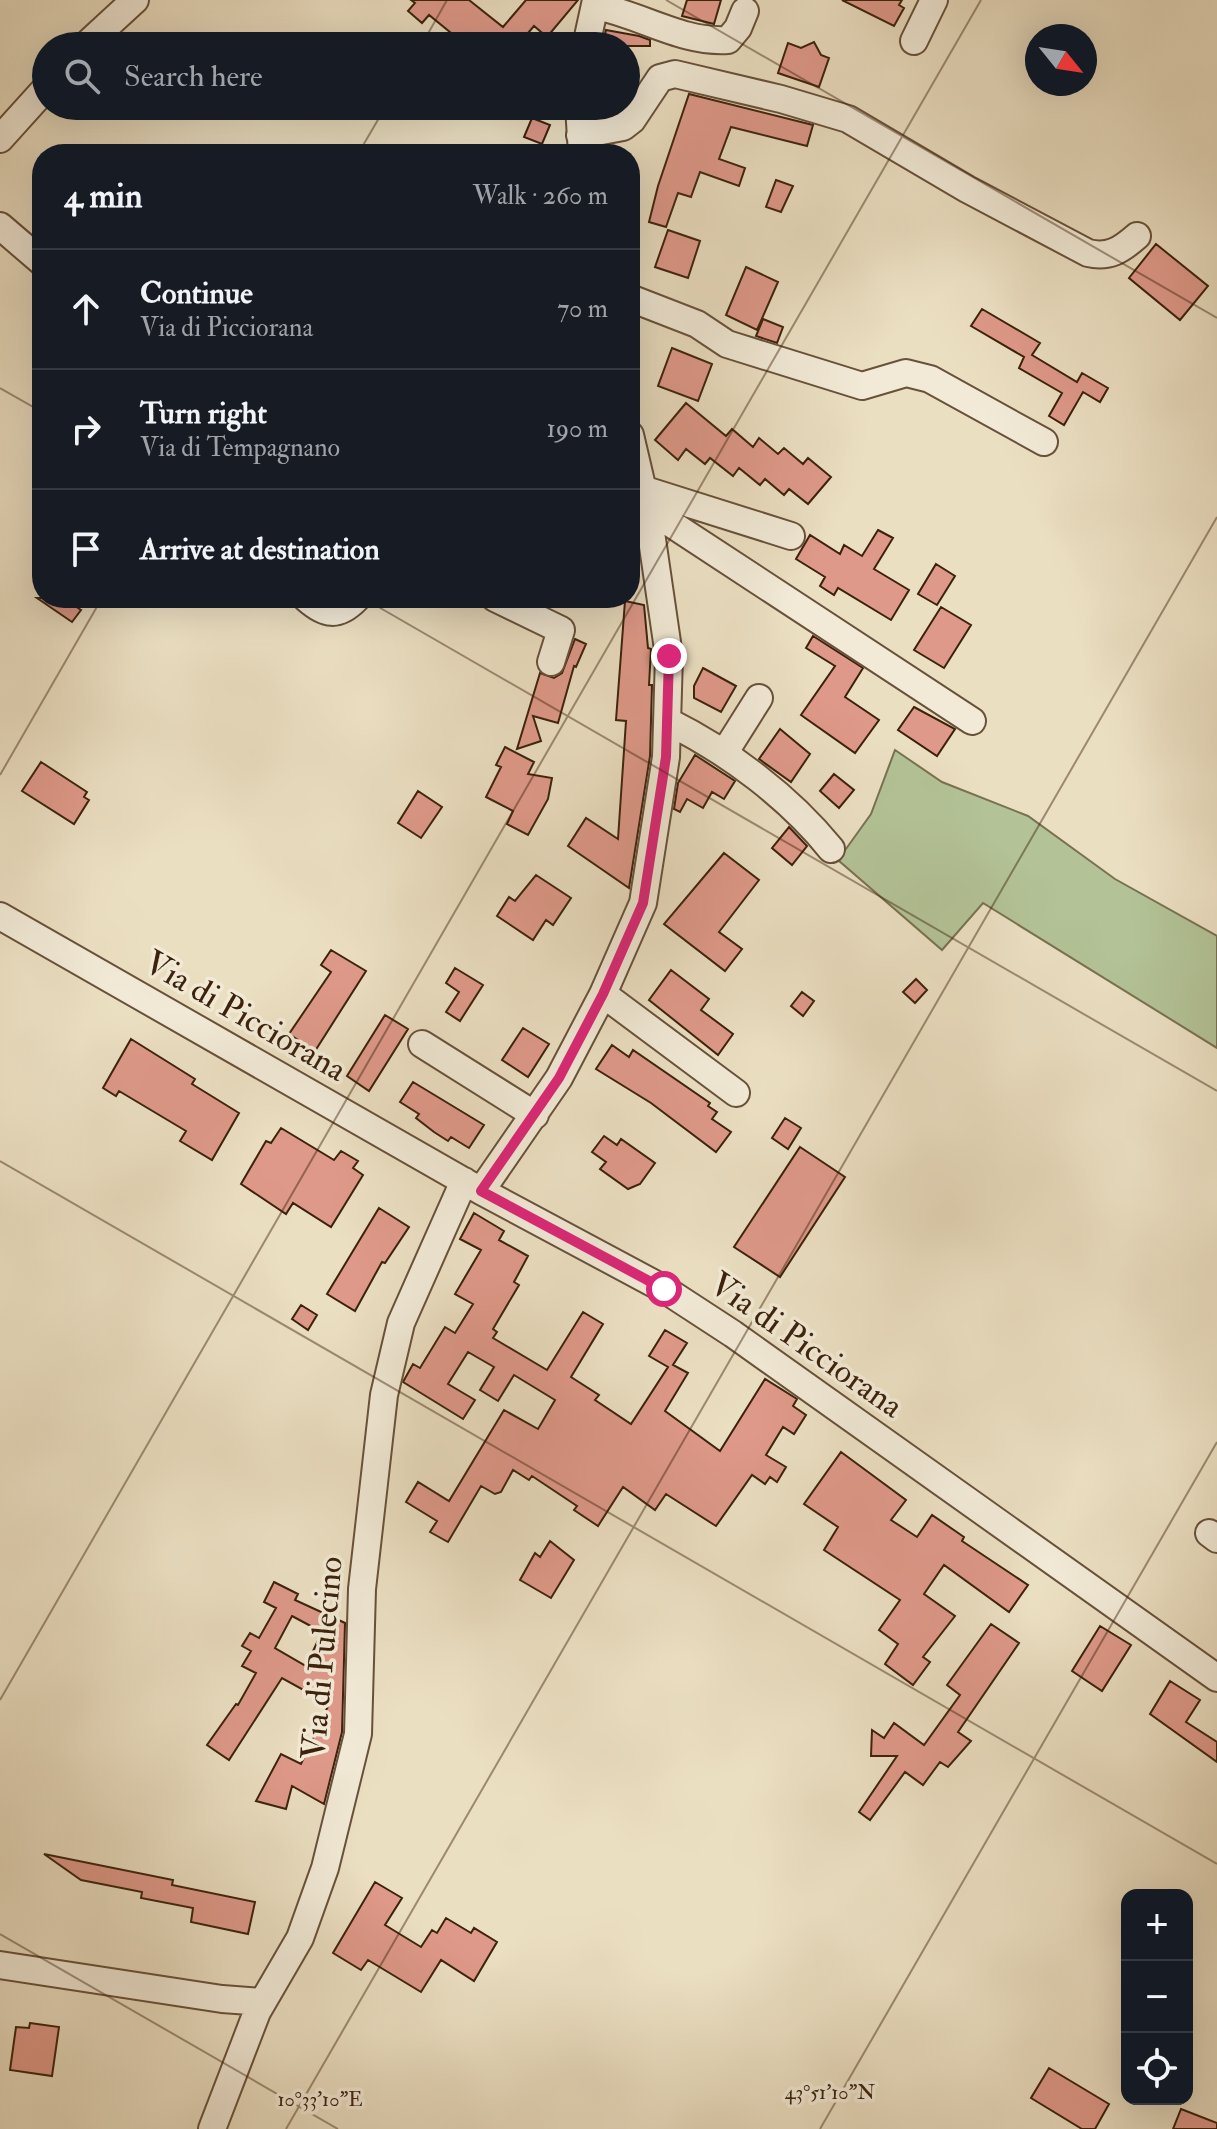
<!DOCTYPE html>
<html lang="en">
<head>
<meta charset="utf-8">
<style>
  body { margin:0; font-family:"IM FELL Double Pica",serif; background:#20242c; color:#f1f3f6 }
  .controls { position:absolute; right:24px; bottom:24px; display:grid; overflow:hidden; border-radius:16px; box-shadow:0 8px 32px #0002 }
  .controls button { width:72px; height:72px; display:grid; place-items:center; padding:0; border:0; border-bottom:2px solid #363941; background:#171b24; color:#f1f3f6; font:40px sans-serif }
  .compass { position:absolute; left:1025px; top:24px; width:72px; height:72px; border-radius:50%; background:#171b24; box-shadow:0 8px 32px #0002; rotate:120deg }
  .stop { position:absolute; width:24px; height:24px; margin:-18px; border:6px solid #db2777; border-radius:50%; background:#fff }
  .stop.end { background:#db2777; border-color:#fff; box-shadow:0 2px 8px #0008 }
  .list { margin:0; padding:0; list-style:none }
  h2 { display:flex; justify-content:space-between; align-items:center; height:104px; margin:0; padding:0 32px; font-size:34px }
  h2 small { font-size:26px; font-weight:400; color:#9ea1a6 }
  .list li { display:grid; grid-template-columns:52px 1fr auto; gap:24px; align-items:center; box-sizing:border-box; height:120px; padding:0 32px; border-top:2px solid #363941 }
  .list b { display:block; font-size:30px; white-space:nowrap }
  .list p { margin:0; font-size:26px; white-space:nowrap; color:#9ea1a6 }
  .list em { font-size:26px; font-style:normal; color:#9ea1a6 }
  .icon { flex:none; width:44px; height:44px; fill:none; stroke:currentColor; stroke-width:2; stroke-linecap:round; stroke-linejoin:round }
  .map { position:relative; flex:none; width:1217px; height:2129px; overflow:hidden }
  .search { position:absolute; background:#171b24; box-shadow:0 8px 32px #0002; left:32px; top:32px; width:608px; height:88px; display:flex; align-items:center; gap:20px; box-sizing:border-box; padding:0 28px; border-radius:44px; color:#9ea1a6; font-size:30px }
  .panel { position:absolute; background:#171b24; box-shadow:0 8px 32px #0002; left:32px; top:144px; width:608px; height:464px; border-radius:32px }
  .map>svg:first-child { display:block }
  .green { fill:#b3c397; stroke:#787252; stroke-width:2 }
  .building { fill:#df998a; stroke:#3c220c; stroke-width:2; fill-rule:evenodd }
  .lines { fill:none; stroke-linecap:round; stroke-linejoin:round }
  .minor-casing { stroke:#68513a; stroke-width:30 }
  .minor { stroke:#f2ead7; stroke-width:26 }
  .route { stroke:#db2777; stroke-width:10 }
  .ticks { fill:none; stroke:#3c220c; stroke-width:2; stroke-opacity:0.45 }
  .labels { text-anchor:middle; stroke-width:7; stroke-linejoin:round; paint-order:stroke }
  .street-label { font-size:34px; fill:#3c220c; stroke:#f2ead7 }
  .ticks-label { font-size:20px; text-anchor:middle; fill:#3c220c; stroke:#f2ead7; stroke-width:7; stroke-linejoin:round; paint-order:stroke }
</style>
</head>
<body>
<div class="map">
<svg width="1217" height="2129" viewBox="0 0 1217 2129">
  <rect width="100%" height="100%" fill="#ebdfc2"/>
  <filter id="stains"><feTurbulence type="fractalNoise" baseFrequency=".0025" numOctaves="4"/><feColorMatrix values="0 0 0 0 .2 0 0 0 0 .09 0 0 0 0 .02 0 0 0 .5 -.17"/></filter>
  <radialGradient id="worn" r=".72"><stop offset=".6" stop-color="#630" stop-opacity="0"/><stop offset="1" stop-color="#630" stop-opacity=".3"/></radialGradient>
  <path class="green" d="M895 750 942 782 1028 816 1115 879 1217 936V1048L983 903 942 950 838 860 871 814Z"/>
  <path class="building" d="M411 0H469L503 27 526 0H578L547 37 534 26 517 46H467L429 15 422 23 408 11 415 3Z
    M687 0H721L714 24 682 16Z
    M842 0H902L899 5 904 8 894 26Z
    M606 30 639 36 650 40V46H602Z
    M814 42 821 55 829 58 819 87 778 73 788 43 801 48Z
    M689 94 813 125 807 146 731 127 719 159 745 168 739 186 700 172 691 197 678 193 666 227 649 222 658 186Z
    M532 118 550 125 542 144 524 137Z
    M776 180 793 186 781 212 766 207Z
    M668 230 700 241 688 278 655 267Z
    M1156 244 1208 286 1180 320 1129 278Z
    M746 267 778 282 757 330 726 315Z
    M982 309 1040 343 1032 355 1077 382 1082 373 1108 388 1100 402 1083 392 1064 425 1049 416 1062 393 1019 368 1024 357 971 326Z
    M763 319 783 327 777 343 756 336Z
    M672 348 712 364 698 401 658 386Z
    M686 403 726 436 732 429 753 447 759 438 778 454 784 448 803 464 808 458 831 477 808 504 789 489 784 495 765 479 760 485 739 468 733 476 710 458 705 464 686 449 678 460 655 440Z
    M878 530 893 538 874 569 909 590 891 620 838 588 834 595 820 586 825 577 796 559 810 535 840 554 844 545 862 556Z
    M936 564 955 576 937 605 918 594Z
    M37 598H63L81 610 72 622Z
    M625 601 644 605 648 648 651 649 649 685H652L650 756 629 888 568 846 586 818 618 839 626 721 616 720Z
    M941 607 971 625 944 668 914 650Z
    M813 636 863 668 845 697 879 720 855 753 801 715 835 666 806 648Z
    M575 639 586 644 576 667 574 666 558 723 533 716 541 741 517 749 540 673 554 678 562 673Z
    M703 668 736 686 721 712 694 698V686Z
    M914 707 955 729 937 756 898 730Z
    M780 729 810 754 791 782 759 759Z
    M505 747 534 762 528 774 552 778 548 799 528 835 507 824 513 811 486 797 501 767 496 765Z
    M695 755 735 781 724 799 712 792 703 808 687 799 680 812 674 809 678 783Z
    M41 762 87 792 84 797 89 800 74 824 22 791Z
    M834 774 854 790 839 808 820 791Z
    M418 791 442 807 421 838 398 823Z
    M789 827 807 846 792 865 772 848Z
    M724 853 759 880 719 932 742 949 725 971 664 924Z
    M536 875 571 898 553 925 546 920 533 940 497 916 509 897 515 901Z
    M331 950 366 971 315 1051 289 1034 331 972 321 965Z
    M455 968 483 985 460 1021 446 1012 459 992 446 983Z
    M671 970 709 999 701 1010 733 1034 718 1055 649 1000Z
    M916 979 927 990 915 1003 903 992Z
    M802 992 814 1001 803 1016 791 1006Z
    M385 1015 408 1029 369 1091 347 1076Z
    M523 1028 549 1044 528 1077 502 1060Z
    M131 1039 195 1079 192 1084 239 1113 212 1160 180 1141 186 1131 119 1091 116 1096 103 1088Z
    M612 1045 629 1057 633 1050 710 1103 708 1106 717 1112 712 1119 731 1132 716 1152 651 1103 596 1069Z
    M413 1082 484 1125 469 1148 451 1137 448 1141 434 1132 416 1118 419 1114 400 1102Z
    M785 1118 801 1128 788 1149 772 1138Z
    M281 1128 334 1160 341 1151 358 1161 353 1168 363 1175 331 1227 293 1203 286 1214 241 1184 266 1141 271 1143Z
    M604 1136 617 1145 621 1139 655 1163 640 1184 628 1189 600 1169 606 1162 592 1152Z
    M800 1147 845 1177 780 1277 734 1247Z
    M379 1208 409 1227 385 1263 382 1262 355 1311 327 1294Z
    M474 1213 504 1231 499 1240 528 1256 514 1282 519 1285 493 1329 497 1332 493 1338 547 1370 583 1312 603 1324 571 1377 599 1395 595 1400 631 1424 668 1367 649 1356 665 1330 687 1343 673 1365 688 1373 665 1411 720 1451 765 1379 797 1399 793 1406 806 1415 794 1434 783 1427 766 1455 786 1467 777 1482 770 1477 765 1484 752 1475 716 1526 666 1494 655 1510 623 1487 598 1526 574 1510 577 1506 532 1476 529 1480 513 1470 501 1492 495 1494 481 1486 448 1542 430 1532 437 1521 406 1502 418 1482 449 1501 504 1410 538 1429 555 1400 514 1375 498 1401 480 1390 494 1367 468 1352 448 1384 475 1400 463 1419 403 1382 413 1364 420 1368 445 1327 455 1333 473 1304 455 1294 481 1250 460 1239Z
    M301 1305 317 1315 308 1330 292 1319Z
    M841 1452 906 1500 891 1520 917 1537 932 1515 964 1537 962 1541 1028 1585 1009 1612 944 1565 924 1594 955 1616 923 1657 930 1662 913 1685 885 1664 898 1644 879 1630 900 1600 824 1550 838 1527 804 1504Z
    M550 1541 574 1560 551 1598 520 1580 535 1553 540 1557Z
    M274 1582 298 1594 295 1600 345 1623 342 1732 324 1804 292 1786 286 1809 256 1801 281 1754 301 1764 329 1704 282 1678 229 1760 207 1745 236 1704 238 1705 256 1673 242 1666 251 1651 242 1646 250 1633 259 1638 276 1608 264 1602ZM292 1616 322 1632 306 1666 275 1648Z
    M991 1624 1019 1643 958 1732 971 1741 948 1767 940 1762 923 1785 905 1772 870 1820 859 1812 897 1756H871L872 1730 884 1738 894 1723 924 1745 960 1695 947 1685Z
    M1100 1626 1131 1645 1102 1691 1072 1671Z
    M1170 1681 1200 1700 1186 1722 1217 1742V1762L1150 1714Z
    M44 1854 173 1880 172 1885 255 1902 248 1934 191 1922 193 1908 141 1898 142 1892 81 1880Z
    M375 1882 402 1898 385 1925 421 1947 432 1930 437 1933 446 1918 471 1933 474 1928 497 1942 474 1981 441 1960 421 1992 368 1960 361 1970 333 1953Z
    M30 2023 59 2027 52 2076 10 2070 16 2027 29 2028Z
    M1049 2068 1109 2104 1095 2129H1082L1031 2098Z
    M1181 2109 1217 2123V2129H1173Z"/>
  <g class="lines">
    <g class="minor-casing">
      <path id="minor" d="M595 6C640 14 681 43 728 40L738 28 745 11
        M914 41 934 0
        M85 46 135 0
        M586 46 596 0
        M579 106 582 154
        M580 135 623 127 632 120 660 78 675 74 781 99 848 119 967 189 1088 253C1109 258 1121 250 1137 236
        M0 139 46 88
        M0 226 42 262
        M630 298 697 324 727 344 862 386 906 373 930 379 1044 442
        M642 489 791 536
        M648 512 670 523 972 721
        M306 598C325 615 338 618 357 598
        M495 598 561 630 551 662
        M669 722C729 752 789 797 831 849
        M721 751 730 744 759 698
        M0 916 481 1191 664 1289 733 1334 1217 1678
        M603 994 736 1093
        M422 1044 535 1115
        M481 1191 559 1078 603 994 643 903 666 757 669 656 648 512 630 435
        M1209 1533 1217 1539
        M0 1965 222 1999 262 2002
        M212 2129 257 2012 300 1938 325 1868 358 1734 362 1589 384 1395 401 1323 464 1181"/>
    </g>
    <use href="#minor" class="minor"/>
  </g>
  <g class="lines">
    <path class="route" d="M664 1289 481 1191 559 1078 603 994 643 903 666 757 669 656"/>
  </g>
  <path class="ticks" d="M666 0 1217 318M421 46 447 0M358 154 386 106M0 388 42 412M363 598 1217 1091M0 775 102 598M0 1161 1217 1864M0 1700 981 0M0 1934 338 2129M286 2129 1217 517M820 2129 1217 1442"/>
  <g class="labels">
    <g class="street-label">
      <text transform="translate(246 1015) rotate(30)" y="12">Via di Picciorana</text>
      <text transform="translate(807 1344) rotate(35)" y="12">Via di Picciorana</text>
      <text transform="translate(321 1658) rotate(-85)" y="12">Via di Pulecino</text>
    </g>
  </g>
  <g class="ticks-label">
    <text x="830" y="2099">43°51'10"N</text>
    <text x="320" y="2106">10°33'10"E</text>
  </g>
  <rect width="100%" height="100%" filter="url(#stains)"/>
  <rect width="100%" height="100%" fill="url(#worn)"/>
</svg>
<div class="controls">
<button>+</button>
<button>−</button>
<button><svg class="icon" aria-label="locate" viewBox="0 0 24 24"><circle cx="12" cy="12" r="6"/><path d="M12 2v4M12 18v4M2 12h4M18 12h4"/></svg></button>
</div>
<svg class="compass" viewBox="-18 -18 36 36"><path d="M0-13l5 13h-10z" fill="#e53935"/><path d="M0 13l5-13h-10z" fill="#9ea1a6"/></svg>
<div class="stop" style="left:664px;top:1289px"></div>
<div class="stop end" style="left:669px;top:656px"></div>
<div class="search"><svg class="icon" aria-label="search" viewBox="0 0 24 24"><circle cx="10" cy="10" r="6"/><path d="M15 15l6 6"/></svg>Search here</div>
<section class="panel">
<h2>4 min<small>Walk · 260 m</small></h2>
<ul class="list">
<li><svg class="icon" aria-label="ahead" viewBox="0 0 24 24"><path d="M12 20V5M6 11l6-6 6 6"/></svg><div><b>Continue</b><p>Via di Picciorana</p></div><em>70 m</em></li>
<li><svg class="icon" aria-label="right" viewBox="0 0 24 24"><path d="M7 20v-9h11M14 6l5 5-5 5"/></svg><div><b>Turn right</b><p>Via di Tempagnano</p></div><em>190 m</em></li>
<li><svg class="icon" aria-label="arrive" viewBox="0 0 24 24"><path d="M6 21V4h12l-3 4 3 4H6"/></svg><div><b>Arrive at destination</b></div></li>
</ul>
</section>
</div>
</body>
</html>
